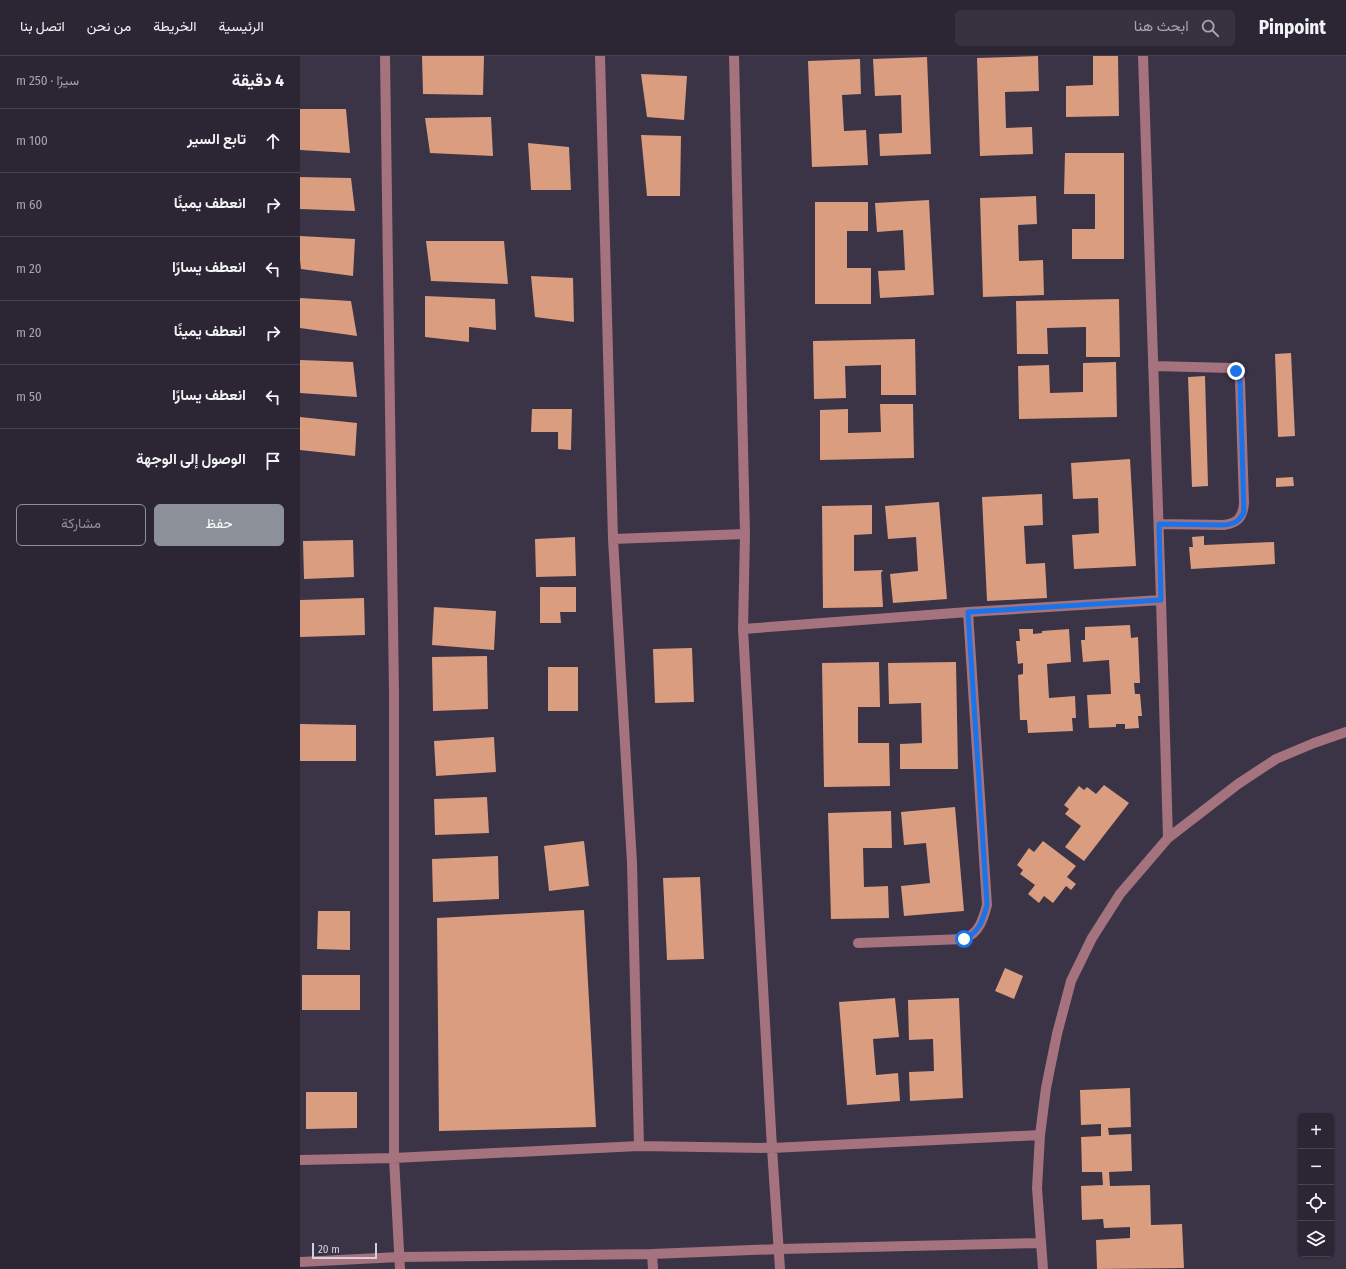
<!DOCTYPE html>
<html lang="ar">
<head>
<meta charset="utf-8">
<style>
  body { margin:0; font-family:"Fira Sans Condensed",Vazirmatn,sans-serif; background:#383240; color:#f1f3f6; direction:rtl }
  .controls { position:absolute; right:12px; bottom:12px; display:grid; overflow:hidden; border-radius:6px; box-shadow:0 1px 3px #0004 }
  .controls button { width:36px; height:36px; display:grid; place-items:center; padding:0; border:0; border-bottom:1px solid #48434f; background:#2c2634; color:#f1f3f6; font:20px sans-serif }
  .scale { position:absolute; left:12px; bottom:10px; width:65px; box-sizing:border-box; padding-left:4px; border:2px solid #d5d1dc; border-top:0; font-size:11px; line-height:14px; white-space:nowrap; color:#d5d1dc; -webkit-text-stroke:3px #3b3346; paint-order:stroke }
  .stop { position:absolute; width:12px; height:12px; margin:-9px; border:3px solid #1a73e8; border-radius:50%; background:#fff }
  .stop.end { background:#1a73e8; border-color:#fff; box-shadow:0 1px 4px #0008 }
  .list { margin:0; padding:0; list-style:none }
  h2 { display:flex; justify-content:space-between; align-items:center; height:52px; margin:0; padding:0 16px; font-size:17px }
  h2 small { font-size:13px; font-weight:400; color:#a6a5ac }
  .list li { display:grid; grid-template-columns:26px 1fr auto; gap:12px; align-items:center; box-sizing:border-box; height:64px; padding:0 16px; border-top:1px solid #48434f }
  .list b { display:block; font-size:15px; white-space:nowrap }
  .list em { font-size:13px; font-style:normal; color:#a6a5ac }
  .actions { display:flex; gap:8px; padding:12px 16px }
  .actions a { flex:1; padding:9px 0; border:1px solid #8c9099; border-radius:6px; text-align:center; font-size:14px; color:#8c9099 }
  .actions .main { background:#8c9099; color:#fff }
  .icon { flex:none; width:22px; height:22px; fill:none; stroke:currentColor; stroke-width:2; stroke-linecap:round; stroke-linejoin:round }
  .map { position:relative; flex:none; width:1046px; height:1213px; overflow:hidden; direction:ltr }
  header { display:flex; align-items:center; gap:24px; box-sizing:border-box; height:56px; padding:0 20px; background:#2c2634; border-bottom:1px solid #48434f }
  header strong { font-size:19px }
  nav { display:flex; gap:22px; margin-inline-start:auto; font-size:14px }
  .search { width:280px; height:36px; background:#383240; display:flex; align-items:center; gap:10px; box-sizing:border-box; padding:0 14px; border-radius:6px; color:#a6a5ac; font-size:15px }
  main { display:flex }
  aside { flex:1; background:#2c2634 }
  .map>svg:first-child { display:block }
  .building { fill:#da9d7f }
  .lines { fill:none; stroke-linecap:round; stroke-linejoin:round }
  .minor { stroke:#a5737d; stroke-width:10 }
  .route { stroke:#1a73e8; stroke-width:5 }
</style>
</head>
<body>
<header>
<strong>Pinpoint</strong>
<div class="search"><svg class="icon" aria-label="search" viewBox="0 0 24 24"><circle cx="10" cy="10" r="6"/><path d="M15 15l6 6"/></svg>ابحث هنا</div>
<nav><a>الرئيسية</a><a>الخريطة</a><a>من نحن</a><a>اتصل بنا</a></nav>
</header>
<main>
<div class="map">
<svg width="1046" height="1213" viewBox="0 0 1046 1213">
  <rect width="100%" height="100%" fill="#3b3346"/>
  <path class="building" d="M122 0H184L183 39 123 38Z
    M738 0 739 35 705 36 706 72 732 71 733 98 680 100 677 2Z
    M793 0H818L819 60 766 61V30L793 29Z
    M627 1 631 98 580 100 579 78 602 77 601 39 575 40 573 3Z
    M560 3 561 38 542 39 544 75 566 74 568 109 512 111 508 5Z
    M341 18 387 20 384 64 347 61Z
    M0 53H46L50 97 0 94Z
    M191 61 193 100 130 97 125 62Z
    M341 79 381 80 380 140H347Z
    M228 87 269 91 271 134H231Z
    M765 97H824V203H772V173H795V138H764Z
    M0 121 51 122 55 155 0 153Z
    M736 140 737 168 718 169 719 205 743 204 744 239 683 241 680 142Z
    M629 144 634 239 580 242 578 215 605 214 603 174 577 176 575 147Z
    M515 146H568V175H547V212H571V248H515Z
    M0 180 55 183 53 220 1 213 0 204Z
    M126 185H204L208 228 131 225Z
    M231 220 273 222 274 266 235 261Z
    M125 240 195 243 196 274 169 271V286L125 281Z
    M0 242 51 245 57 280 0 272Z
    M819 243 820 301H786V271L747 272 748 298H717L716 245Z
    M615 283 616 339H581V309L545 310 546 342 514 343 513 285Z
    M991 297 995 380 978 381 975 298Z
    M0 304 53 306 57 341 0 337Z
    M816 306 817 361 719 363 718 310 749 309 750 337 783 336V307Z
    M905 320 908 430 892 431 888 321Z
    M580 348H613L614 402 520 404V354L548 353V377L581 376Z
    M232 353H272L271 394 258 393V376H231Z
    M0 361 57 367 55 400 0 394Z
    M830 403 836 510 774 513 772 479 799 477 798 442 773 443 771 407Z
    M993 421 994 430 976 431V422Z
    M742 438 743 469 724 470 726 508 745 507 747 542 687 545 682 441Z
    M639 446 647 543 593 547 590 518 618 515 616 481 588 483 585 450Z
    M572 449V478L554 479V515L583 514 581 517 583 551 523 552 522 450Z
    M904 480V489L974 486 975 508 891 513 889 491H893L892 481Z
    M275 481 276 520 236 521 235 483Z
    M53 484 54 521 4 523 3 485Z
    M240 531H276V556H260L261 567H240Z
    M64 542 65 579 0 581V544Z
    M134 551 196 555 194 594 132 589Z
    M830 569 831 582 838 581 840 627H834L835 638H840L842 660H838L839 672 825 673V668H816V671L789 672 787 639 811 638 809 604 783 606 781 584H785V571Z
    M719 573H733V578L742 577V575L769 573 771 606 747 608 749 642 775 640 776 662H772L773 675 728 677 727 664H720L718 619 723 618V607L718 608 716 585H720Z
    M392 592 394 646 355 647 353 593Z
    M187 600 188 653 133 655 132 601Z
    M579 606 580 651H558V687H589L590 730 524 731 522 607Z
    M656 606 658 713H600V688L622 687 621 647 589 648 588 607Z
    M248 611H278V655H248Z
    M0 668 56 669V705H0Z
    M194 681 196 716 136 720 134 685Z
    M804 729 829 747 784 805 765 791 781 770 765 758 769 753 764 749 779 730 784 734 787 731 796 738Z
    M187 741 189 777 135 779 134 743Z
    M655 751 664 855 604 860 601 830 630 827 626 787 604 789 601 756Z
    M591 755 592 792H563L564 831 588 830 589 862 531 863 528 757Z
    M284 785 289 830 249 835 244 790Z
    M743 785 776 810 767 821 776 828 771 834 766 830 753 847 744 840 739 847 728 838 735 829 720 818 723 814 717 809 729 792 734 796Z
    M198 800 199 843 133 846 132 803Z
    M400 821 404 903 367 904 363 822Z
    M284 854 296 1071 139 1075 137 862Z
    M18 855H50V894L17 893Z
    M705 912 723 920 714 943 695 935Z
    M2 919H60V954H2Z
    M595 942 599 981 573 983 576 1019 598 1017 600 1045 547 1049 539 946Z
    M659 942 663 1042 610 1045 609 1016 634 1015 633 983 609 984 608 944Z
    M830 1032 831 1071 808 1072 809 1079 831 1078 832 1115 809 1116 810 1130 850 1129 851 1169 882 1168 884 1212 797 1213 796 1184 830 1182V1171L804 1172 803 1163 782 1164 781 1130 803 1129 802 1116H782L781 1081 801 1080V1068L781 1069 780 1034Z
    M6 1036H57V1072L6 1073Z"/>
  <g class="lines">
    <path class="minor" d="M85 0 94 637V1102L100 1213
      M300 0 313 483 332 807 339 1090
      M434 0 445 478 443 573 472 1092 480 1213
      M843 0 861 544 868 782
      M853 310 932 312C937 315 939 318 940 324L944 447C943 461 938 467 924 469L859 468
      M313 483 445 478
      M443 573 668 556 861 544
      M558 887 664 883C679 877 683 864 687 849L668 556
      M0 1104 94 1102 339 1090 472 1092 740 1079
      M352 1198 353 1213
      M0 1206 99 1201 352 1198 479 1193 741 1187
      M743 1213 737 1132 740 1079 746 1032 757 978 771 925 792 882 820 838 868 782 938 728 976 703 1014 687 1046 676"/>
  </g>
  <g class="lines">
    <path class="route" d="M664 883C679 877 683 864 687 849L668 556 861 544 859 468 924 469C935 468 939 465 944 456L940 324V319L936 315"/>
  </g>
</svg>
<div class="controls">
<button>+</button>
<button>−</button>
<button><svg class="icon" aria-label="locate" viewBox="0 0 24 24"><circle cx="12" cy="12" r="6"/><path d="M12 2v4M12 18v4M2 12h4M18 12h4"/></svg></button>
<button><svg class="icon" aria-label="layers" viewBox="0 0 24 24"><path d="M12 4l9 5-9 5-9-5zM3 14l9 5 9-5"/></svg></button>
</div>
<div class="scale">20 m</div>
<div class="stop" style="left:664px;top:883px"></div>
<div class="stop end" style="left:936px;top:315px"></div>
</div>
<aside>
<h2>4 دقيقة<small>سيرًا · 250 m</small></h2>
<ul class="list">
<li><svg class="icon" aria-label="ahead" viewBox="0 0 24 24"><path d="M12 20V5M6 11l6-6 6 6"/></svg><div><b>تابع السير</b></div><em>100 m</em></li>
<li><svg class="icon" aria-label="right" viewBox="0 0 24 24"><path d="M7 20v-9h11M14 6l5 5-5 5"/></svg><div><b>انعطف يمينًا</b></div><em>60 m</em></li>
<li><svg class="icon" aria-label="left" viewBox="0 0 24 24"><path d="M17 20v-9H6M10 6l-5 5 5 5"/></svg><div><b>انعطف يسارًا</b></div><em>20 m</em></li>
<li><svg class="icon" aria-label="right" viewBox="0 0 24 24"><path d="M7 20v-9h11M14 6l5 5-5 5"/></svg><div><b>انعطف يمينًا</b></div><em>20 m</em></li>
<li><svg class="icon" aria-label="left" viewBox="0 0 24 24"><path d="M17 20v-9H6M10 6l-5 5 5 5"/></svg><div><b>انعطف يسارًا</b></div><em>50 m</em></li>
<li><svg class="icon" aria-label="arrive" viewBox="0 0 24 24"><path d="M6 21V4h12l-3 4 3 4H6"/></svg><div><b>الوصول إلى الوجهة</b></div></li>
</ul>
<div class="actions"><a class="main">حفظ</a><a>مشاركة</a></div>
</aside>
</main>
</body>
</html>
